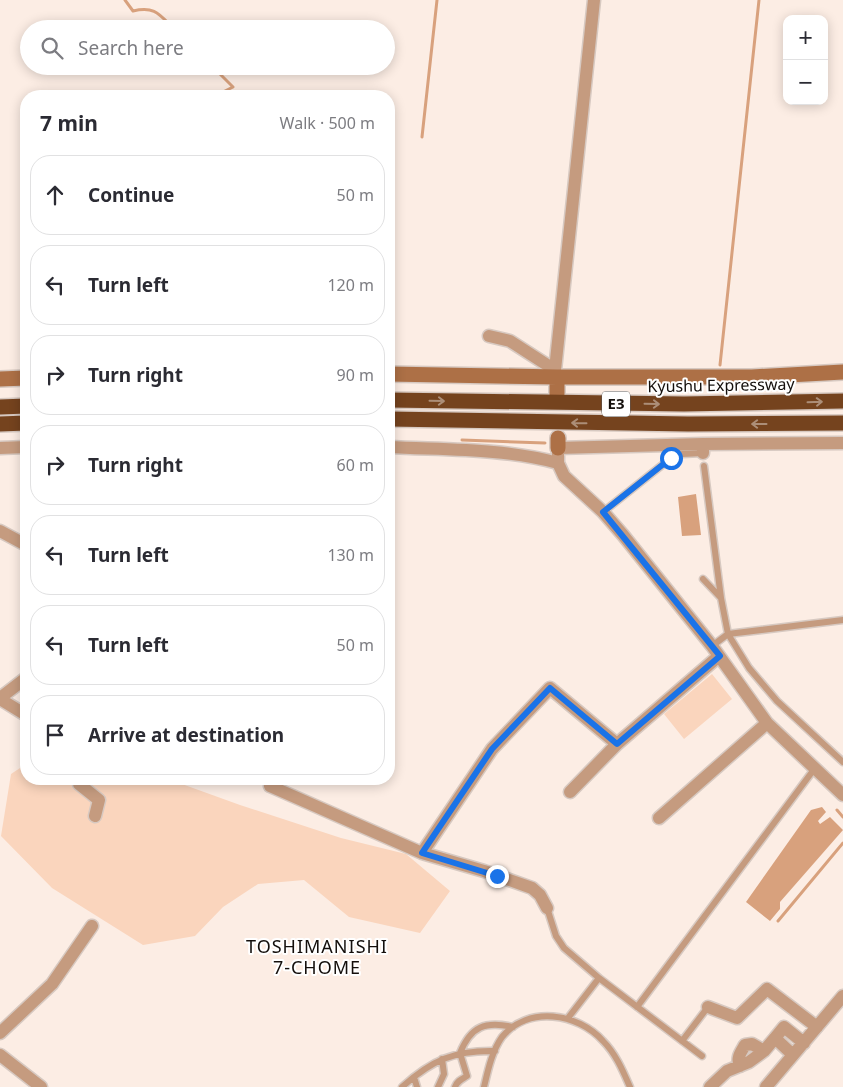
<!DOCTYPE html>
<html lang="en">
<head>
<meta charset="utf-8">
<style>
  body { margin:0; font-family:"Noto Sans",sans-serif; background:#f7f7f7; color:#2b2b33 }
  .controls { position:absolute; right:15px; top:15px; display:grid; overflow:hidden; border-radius:10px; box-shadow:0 2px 12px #0003 }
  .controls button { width:45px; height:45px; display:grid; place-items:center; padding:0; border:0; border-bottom:1px solid #e1e1e2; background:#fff; color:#2b2b33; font:25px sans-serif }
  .stop { position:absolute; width:15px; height:15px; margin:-11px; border:4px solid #1a73e8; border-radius:50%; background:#fff }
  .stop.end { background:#1a73e8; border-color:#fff; box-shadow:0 1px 5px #0008 }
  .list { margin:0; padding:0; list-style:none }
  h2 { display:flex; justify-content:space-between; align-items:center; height:65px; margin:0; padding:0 20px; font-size:21px }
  h2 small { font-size:16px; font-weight:400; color:#7c7c81 }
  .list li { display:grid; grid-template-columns:32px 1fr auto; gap:15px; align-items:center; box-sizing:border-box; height:80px; margin:0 10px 10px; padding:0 10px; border:1px solid #e1e1e2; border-radius:20px }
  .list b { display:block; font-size:19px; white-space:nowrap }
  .list em { font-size:16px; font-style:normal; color:#7c7c81 }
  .icon { flex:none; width:28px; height:28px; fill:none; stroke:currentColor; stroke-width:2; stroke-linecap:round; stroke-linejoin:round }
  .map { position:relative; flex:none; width:843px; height:1087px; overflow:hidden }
  .search { position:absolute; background:#fff; box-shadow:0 2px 12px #0003; left:20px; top:20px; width:375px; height:55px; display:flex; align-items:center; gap:12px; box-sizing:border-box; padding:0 18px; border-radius:28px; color:#7c7c81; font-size:19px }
  .panel { position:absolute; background:#fff; box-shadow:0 2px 12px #0003; left:20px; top:90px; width:375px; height:695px; border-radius:20px }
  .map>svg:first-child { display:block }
  .green { fill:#fad5bd }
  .water { fill:#d8a17d }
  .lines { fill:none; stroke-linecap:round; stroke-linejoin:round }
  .stream { stroke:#d8a17d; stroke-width:3 }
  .lane-casing { stroke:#d7c9c1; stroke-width:9 }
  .street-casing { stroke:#d7c9c1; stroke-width:15 }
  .secondary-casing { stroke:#d7c9c1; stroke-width:18 }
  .highway-casing { stroke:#d7c9c1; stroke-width:18 }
  .lane { stroke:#c59b7f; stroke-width:6 }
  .street { stroke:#c59b7f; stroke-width:12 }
  .secondary { stroke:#ad7046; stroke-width:15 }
  .highway { stroke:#75431e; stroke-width:15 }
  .oneway { stroke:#ac8e78 }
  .route { stroke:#1a73e8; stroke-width:6 }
  .labels { text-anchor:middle; stroke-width:4; stroke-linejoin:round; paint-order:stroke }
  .shield { fill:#fff; stroke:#5a5755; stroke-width:1 }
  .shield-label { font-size:15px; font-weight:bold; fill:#140f0c }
  .street-label { font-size:16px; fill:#140f0c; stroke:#fff }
  .neighbourhood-label { font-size:18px; letter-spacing:1px; fill:#140f0c; stroke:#fff }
</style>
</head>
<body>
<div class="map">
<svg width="843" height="1087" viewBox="0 0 843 1087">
  <rect width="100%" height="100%" fill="#fcede4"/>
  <path class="green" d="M712 674 732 699 684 739 664 714Z
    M26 764V779H168L240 805 341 838 406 854 450 891 420 933 349 917 304 880 258 884 223 907 195 936 143 945 52 888 1 836 11 774Z"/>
  <path class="water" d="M696 494 701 535 682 536 678 497Z
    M822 807 826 812 818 821 820 824 830 817 843 830 780 902V909L770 921 746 902 811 810Z"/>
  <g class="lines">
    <path class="stream" d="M125 0 133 11C155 6 159 14 174 29
      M212 66 233 87 215 96
      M422 137 437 0
      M720 365 759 0
      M462 440 545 443
      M837 810 843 817
      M778 921 843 843"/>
    <g class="lane-casing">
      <path id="lane" d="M704 466 721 598
        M603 512 671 458 682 454 703 453
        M703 579 721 598 728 634 712 646
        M843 620 728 634 749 668 777 701 843 762
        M547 908 556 936 564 948 599 978
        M637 1007 815 768
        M568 1018 599 978 702 1056
        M682 1041 708 1007
        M414 1077 417 1087
        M402 1087C432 1060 455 1050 495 1051
        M438 1087 444 1074 442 1059
        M455 1087C457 1081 462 1079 467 1076L460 1053C471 1026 485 1021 513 1027
        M484 1087C488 1070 492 1051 502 1037 528 1005 578 1013 603 1041 616 1054 623 1071 630 1087"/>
    </g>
    <g class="street-casing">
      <path id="street" d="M489 336 510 341 555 370
        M553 376 555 370 594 0
        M703 444 843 443
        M389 447C445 450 503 448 558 463
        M0 448 26 447
        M703 453V444L558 448V463L564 476 603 512 623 535 712 646 767 723 843 795
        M0 531 26 545
        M0 698 26 678
        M0 699 26 715
        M79 779V784L99 800 95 816
        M274 779 270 786 422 853 484 871 532 888 540 895 547 908
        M570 792 617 744 719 656
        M659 818 767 723
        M422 853 492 749 550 688 617 744
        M708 1007 737 1018 767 989 817 1027
        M0 1033 52 984 92 926
        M0 1055 41 1087
        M793 1055 775 1038 784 1027 804 1043
        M740 1066C736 1058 741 1052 745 1045L752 1044 764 1051
        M710 1087 727 1071 749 1062 764 1051 775 1038
        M766 1087 843 996"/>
    </g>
    <g class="secondary-casing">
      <path id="secondary" d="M389 374 557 377H752L843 372
        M557 377V394
        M0 379 26 378
        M558 448V438"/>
    </g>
    <g class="highway-casing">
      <path id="highway" d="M389 400 684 404 843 401
        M0 407 26 406
        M389 419 688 424 843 423
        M0 424 26 423"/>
    </g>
    <use href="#lane" class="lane"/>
    <use href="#street" class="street"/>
    <use href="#secondary" class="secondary"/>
    <use href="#highway" class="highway"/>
  </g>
  <defs><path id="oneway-shaft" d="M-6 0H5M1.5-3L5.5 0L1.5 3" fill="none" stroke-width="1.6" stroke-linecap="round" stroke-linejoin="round" transform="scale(1.25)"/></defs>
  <g class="oneway">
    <use href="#oneway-shaft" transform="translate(437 401) rotate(1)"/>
    <use href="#oneway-shaft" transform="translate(815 402) rotate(-2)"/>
    <use href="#oneway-shaft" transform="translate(652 404) rotate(1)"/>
    <use href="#oneway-shaft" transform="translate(579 423) rotate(-179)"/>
    <use href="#oneway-shaft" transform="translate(759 424) rotate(180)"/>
  </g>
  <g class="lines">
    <path class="route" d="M497 876 422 853 492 749 550 688 617 744 720 656 603 512 671 458"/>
  </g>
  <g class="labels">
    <rect class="shield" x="602" y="391.5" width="28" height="25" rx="4"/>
    <g class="shield-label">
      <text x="616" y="409">E3</text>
    </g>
    <g class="street-label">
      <text transform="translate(721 385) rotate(-1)" y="6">Kyushu Expressway</text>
    </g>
    <g class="neighbourhood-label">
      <text x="317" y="953">TOSHIMANISHI<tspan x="317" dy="21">7-CHOME</tspan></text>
    </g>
  </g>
</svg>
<div class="controls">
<button>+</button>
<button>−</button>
</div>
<div class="stop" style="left:671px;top:458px"></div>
<div class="stop end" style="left:497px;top:876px"></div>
<div class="search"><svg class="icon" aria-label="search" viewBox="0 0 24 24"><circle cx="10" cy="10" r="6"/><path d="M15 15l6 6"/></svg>Search here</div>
<section class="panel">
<h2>7 min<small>Walk · 500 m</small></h2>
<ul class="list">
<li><svg class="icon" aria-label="ahead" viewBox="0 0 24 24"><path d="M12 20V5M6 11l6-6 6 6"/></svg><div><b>Continue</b></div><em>50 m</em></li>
<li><svg class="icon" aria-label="left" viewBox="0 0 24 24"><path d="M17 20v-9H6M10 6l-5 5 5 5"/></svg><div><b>Turn left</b></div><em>120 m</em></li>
<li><svg class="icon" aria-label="right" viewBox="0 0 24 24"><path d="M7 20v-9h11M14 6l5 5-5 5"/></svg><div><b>Turn right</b></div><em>90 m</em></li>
<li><svg class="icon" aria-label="right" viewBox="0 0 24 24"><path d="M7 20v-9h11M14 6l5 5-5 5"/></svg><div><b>Turn right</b></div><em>60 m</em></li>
<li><svg class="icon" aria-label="left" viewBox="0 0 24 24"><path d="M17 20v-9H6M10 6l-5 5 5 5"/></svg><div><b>Turn left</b></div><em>130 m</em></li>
<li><svg class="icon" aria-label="left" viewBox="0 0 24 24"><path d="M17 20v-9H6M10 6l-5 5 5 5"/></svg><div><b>Turn left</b></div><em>50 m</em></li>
<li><svg class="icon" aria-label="arrive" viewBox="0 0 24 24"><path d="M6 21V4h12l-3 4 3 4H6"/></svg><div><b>Arrive at destination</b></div></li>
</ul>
</section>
</div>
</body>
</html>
